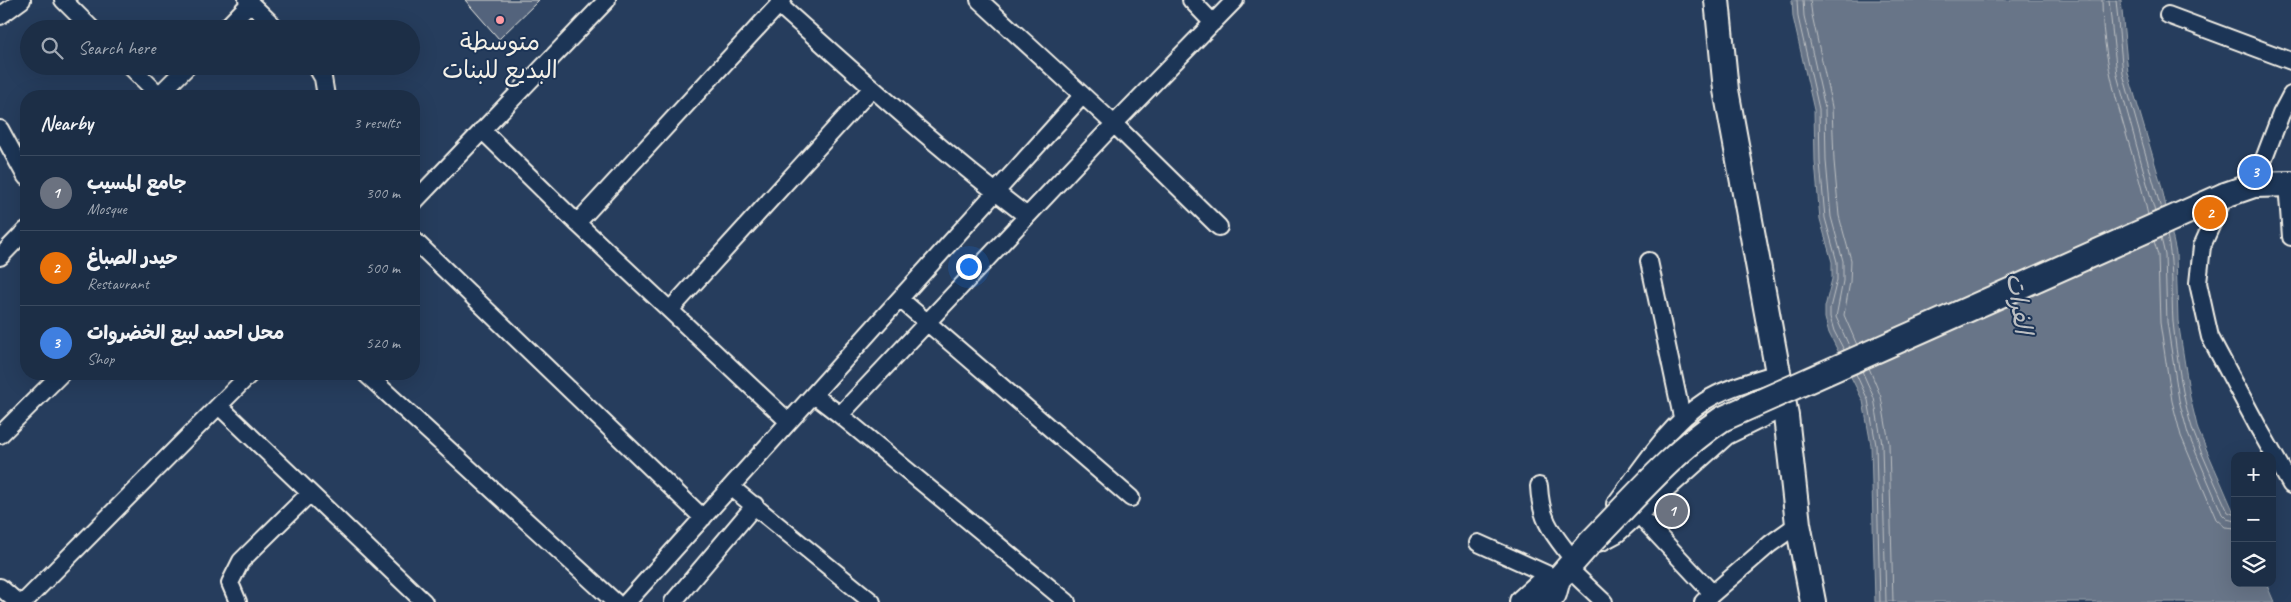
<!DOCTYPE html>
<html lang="en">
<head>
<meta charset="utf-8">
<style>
  body { margin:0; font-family:Caveat,"Playpen Sans Arabic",sans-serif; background:#25364d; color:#f1f3f6 }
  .controls { position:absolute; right:15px; bottom:15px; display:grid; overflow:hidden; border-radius:10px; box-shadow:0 5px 20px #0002 }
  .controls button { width:45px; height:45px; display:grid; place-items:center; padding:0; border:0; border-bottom:1px solid #3a4a5f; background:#1c2e46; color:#f1f3f6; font:25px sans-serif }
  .you { position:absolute; left:968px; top:266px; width:18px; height:18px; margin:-12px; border:4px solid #fff; border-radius:50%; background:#1a73e8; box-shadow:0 0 0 8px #1a73e833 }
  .badge { display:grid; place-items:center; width:32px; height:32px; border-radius:50%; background:#ea580c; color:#fff; font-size:16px; font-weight:700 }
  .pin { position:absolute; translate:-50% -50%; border:2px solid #fff; box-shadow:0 1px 5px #0006 }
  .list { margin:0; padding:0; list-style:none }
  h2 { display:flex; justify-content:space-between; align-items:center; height:65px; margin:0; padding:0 20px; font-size:21px }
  h2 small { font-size:16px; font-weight:400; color:#a0a8b3 }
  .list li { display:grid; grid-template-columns:32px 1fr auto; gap:15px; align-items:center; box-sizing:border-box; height:75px; padding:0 20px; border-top:1px solid #3a4a5f }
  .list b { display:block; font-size:19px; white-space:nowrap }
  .list p { margin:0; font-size:16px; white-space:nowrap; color:#a0a8b3 }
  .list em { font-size:16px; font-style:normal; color:#a0a8b3 }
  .icon { flex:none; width:28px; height:28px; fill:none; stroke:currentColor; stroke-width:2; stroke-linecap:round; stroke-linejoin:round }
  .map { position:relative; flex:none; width:2291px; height:602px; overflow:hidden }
  .search { position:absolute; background:#1c2e46; box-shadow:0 5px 20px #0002; left:20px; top:20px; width:400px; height:55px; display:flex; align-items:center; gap:12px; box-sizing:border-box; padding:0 18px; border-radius:28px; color:#a0a8b3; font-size:19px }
  .panel { position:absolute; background:#1c2e46; box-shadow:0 5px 20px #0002; left:20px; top:90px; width:400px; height:290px; border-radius:20px }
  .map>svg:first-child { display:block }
  .water { fill:#677588; stroke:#9fa7ae }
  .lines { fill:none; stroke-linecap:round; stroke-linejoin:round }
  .shore { stroke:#bcbfc2; stroke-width:1 }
  .building { fill:#52647b; stroke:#f4f1e8 }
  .street-casing { stroke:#f4f1e8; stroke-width:20 }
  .secondary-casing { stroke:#f4f1e8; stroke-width:28 }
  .street { stroke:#1d3557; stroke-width:16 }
  .secondary { stroke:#1d3557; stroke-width:24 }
  .secondary-bridge-casing { stroke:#f4f1e8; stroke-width:28; stroke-linecap:butt }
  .secondary-bridge { stroke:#1d3557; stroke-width:24 }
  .poi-dot { fill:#ff9aa2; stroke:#1d3557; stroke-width:2 }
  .labels { text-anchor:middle; stroke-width:4; stroke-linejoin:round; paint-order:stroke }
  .poi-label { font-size:24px; fill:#f4f1e8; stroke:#1d3557 }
  .water-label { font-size:25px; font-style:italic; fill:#bcbfc2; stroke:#1d3557 }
</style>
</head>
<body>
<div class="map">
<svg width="2291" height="602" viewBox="0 0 2291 602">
  <rect width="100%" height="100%" fill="#263d5d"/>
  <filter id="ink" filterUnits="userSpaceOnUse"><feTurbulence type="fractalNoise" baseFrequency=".02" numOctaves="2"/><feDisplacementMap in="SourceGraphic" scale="10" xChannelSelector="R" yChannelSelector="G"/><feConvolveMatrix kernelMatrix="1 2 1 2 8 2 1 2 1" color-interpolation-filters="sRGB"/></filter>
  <g filter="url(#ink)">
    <path class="water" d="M1792 0H2121L2128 73 2161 184 2176 253 2178 321 2190 397 2198 430 2235 515V583H2266L2274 602H1875L1871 445 1863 401 1829 333 1825 318V307L1832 279V262L1820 219 1815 162 1814 110 1793 17Z"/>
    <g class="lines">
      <path class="shore" d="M1797 0 1798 17 1819 109 1820 162 1825 218 1837 262V280L1830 308V317L1834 331 1844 350
        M1803 0 1804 16 1825 108 1826 161 1831 217 1843 261V281L1836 317 1850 348
        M1810 0 1812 15 1832 107 1834 161 1839 216 1851 260 1850 282 1844 315 1857 345
        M2102 0C2102 78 2132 141 2148 215
        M2109 0 2117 75 2155 212
        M2116 0 2123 74 2161 209
        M2167 235C2174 264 2171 293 2173 322 2177 358 2182 397 2193 431 2203 458 2216 485 2228 512L2235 515
        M2161 238 2165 255 2167 322 2179 400 2188 434 2222 514 2227 519 2235 521
        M2154 241 2158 255 2160 323 2172 401 2181 436 2216 519 2225 527 2235 528
        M1869 368 1881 397 1889 443 1893 602
        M1862 371 1874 398 1882 444 1886 602
        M1856 374 1868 400 1876 445 1880 602"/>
    </g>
    <path class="building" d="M465 0H539L499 39Z"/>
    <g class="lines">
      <g class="street-casing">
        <path id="street" d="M63 0 92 29
          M247 0 277 29
          M979 0 1114 124 1219 227
          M1191 0 1213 23
          M779 5C860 77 940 151 1027 216
          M2168 15 2291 61
          M0 16 22 0
          M225 29 250 3
          M130 66 159 95
          M316 66 323 78 326 96
          M158 96 188 66
          M0 129 26 177
          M482 130 577 223 789 422
          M2287 183 2291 237
          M2254 185 2281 114 2291 95
          M2225 195 2202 246 2198 283 2205 315 2210 337 2258 427 2291 485
          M414 202 607 0
          M577 223 783 0
          M414 240 703 518
          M0 257 26 230
          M1649 261 1682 417
          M900 299 1131 498
          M670 310 872 88
          M366 374 615 602
          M814 395 840 415 1114 124 1235 0
          M219 406 424 602
          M840 415 1067 602
          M0 435 61 374
          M1539 486C1541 523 1553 533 1574 561
          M731 487 872 602
          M1615 504C1641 469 1669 424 1705 401 1727 387 1753 381 1777 373
          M1639 515 1712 593
          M1478 543 1558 579
          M1592 544 1602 542 1617 534 1727 436 1784 408
          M1568 568 1604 602
          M0 587 17 602
          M24 602 250 374
          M238 602 230 583 241 561 310 493
          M627 602 1082 96
          M673 602 755 505
          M1703 602 1770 544 1798 524"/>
      </g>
      <g class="secondary-casing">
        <path id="secondary" d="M1717 0 1726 90 1786 416 1798 524 1813 602
          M2225 195 2254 185 2291 184
          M1522 602 1542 584 1558 579
          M1547 602 1554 594 1558 579 1588 545"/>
      </g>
      <use href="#street" class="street"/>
      <use href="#secondary" class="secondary"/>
      <g class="secondary-bridge-casing">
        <path id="secondary-bridge" d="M1588 545C1631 502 1671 453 1722 419L2225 195"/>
      </g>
      <use href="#secondary-bridge" class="secondary-bridge"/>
    </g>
  </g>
  <circle class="poi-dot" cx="500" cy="20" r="5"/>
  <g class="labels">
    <g class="poi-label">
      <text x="500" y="50">متوسطة<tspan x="500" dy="28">البديع للبنات</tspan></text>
    </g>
    <g class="water-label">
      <text transform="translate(2020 303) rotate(82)" y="9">الفرات</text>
    </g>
  </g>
</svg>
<div class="controls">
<button>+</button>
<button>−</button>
<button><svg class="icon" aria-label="layers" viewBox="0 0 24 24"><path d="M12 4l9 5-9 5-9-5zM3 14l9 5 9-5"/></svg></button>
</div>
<div class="you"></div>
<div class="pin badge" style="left:1672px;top:511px;background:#6b7280">1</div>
<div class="pin badge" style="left:2210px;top:213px;background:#e8710a">2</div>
<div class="pin badge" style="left:2255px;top:172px;background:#3f7fe0">3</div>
<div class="search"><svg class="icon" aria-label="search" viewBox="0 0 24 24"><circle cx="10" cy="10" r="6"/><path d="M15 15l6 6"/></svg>Search here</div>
<section class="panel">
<h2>Nearby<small>3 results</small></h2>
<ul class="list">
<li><span class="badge" style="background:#6b7280">1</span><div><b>جامع المسيب</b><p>Mosque</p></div><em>300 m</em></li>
<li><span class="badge" style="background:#e8710a">2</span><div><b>حيدر الصباغ</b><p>Restaurant</p></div><em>500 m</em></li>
<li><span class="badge" style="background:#3f7fe0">3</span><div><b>محل احمد لبيع الخضروات</b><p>Shop</p></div><em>520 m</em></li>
</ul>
</section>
</div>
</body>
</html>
